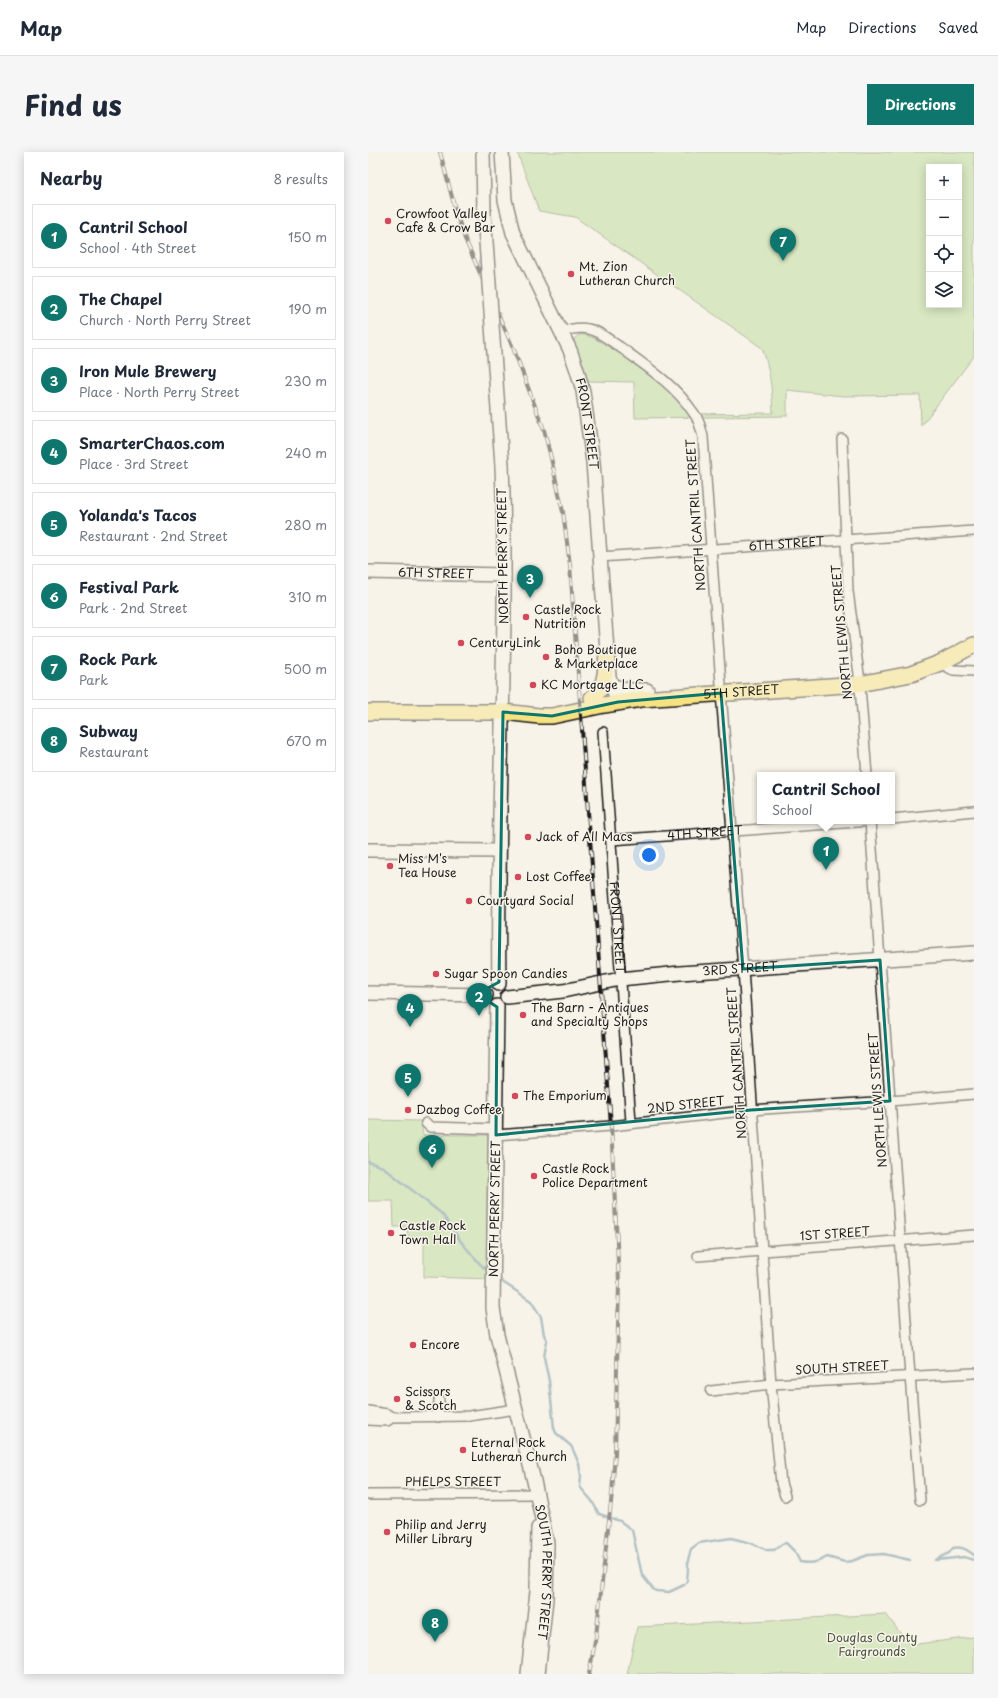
<!DOCTYPE html>
<html lang="en">
<head>
<meta charset="utf-8">
<style>
  body { margin:0; font-family:"Playpen Sans",sans-serif; background:#f6f6f7; color:#1f2937 }
  .controls { position:absolute; right:12px; top:12px; display:grid; overflow:hidden; border-radius:0px; box-shadow:0 2px 10px #0003 }
  .controls button { width:36px; height:36px; display:grid; place-items:center; padding:0; border:0; border-bottom:1px solid #e0e1e3; background:#fff; color:#1f2937; font:20px sans-serif }
  .you { position:absolute; left:281px; top:703px; width:14px; height:14px; margin:-10px; border:3px solid #fff; border-radius:50%; background:#1a73e8; box-shadow:0 0 0 6px #1a73e833 }
  .badge { display:grid; place-items:center; width:26px; height:26px; border-radius:50%; background:#0f766e; color:#fff; font-size:13px; font-weight:700 }
  .pin { position:absolute; translate:-50% -33px; filter:drop-shadow(0 1px 2px #0008) }
  .pin::after { content:''; position:absolute; top:21px; width:14px; height:12px; background:inherit; clip-path:polygon(0 0,100% 0,50% 100%) }
  .popup { position:absolute; left:389px; top:620px; width:138px; height:52px; box-sizing:border-box; display:grid; place-content:center; border-radius:0px; background:#fff; filter:drop-shadow(0 1px 3px #0005); font-size:13px; white-space:nowrap; color:#747a83 }
  .popup b { font-size:15px; color:#1f2937 }
  .popup::after { content:''; position:absolute; left:50%; top:100%; margin-left:-8px; border:8px solid transparent; border-top-color:#fff }
  .list { margin:0; padding:0; list-style:none }
  h2 { display:flex; justify-content:space-between; align-items:center; height:52px; margin:0; padding:0 16px; font-size:17px }
  h2 small { font-size:13px; font-weight:400; color:#747a83 }
  .list li { display:grid; grid-template-columns:26px 1fr auto; gap:12px; align-items:center; box-sizing:border-box; height:64px; margin:0 8px 8px; padding:0 8px; border:1px solid #e0e1e3; border-radius:0px }
  .list b { display:block; font-size:15px; white-space:nowrap }
  .list p { margin:0; font-size:13px; white-space:nowrap; color:#747a83 }
  .list em { font-size:13px; font-style:normal; color:#747a83 }
  .icon { flex:none; width:22px; height:22px; fill:none; stroke:currentColor; stroke-width:2; stroke-linecap:round; stroke-linejoin:round }
  .map { position:relative; flex:none; width:606px; height:1522px; overflow:hidden; border-radius:0px }
  header { display:flex; align-items:center; gap:24px; box-sizing:border-box; height:56px; padding:0 20px; background:#fff; border-bottom:1px solid #e0e1e3 }
  header strong { font-size:19px }
  nav { display:flex; gap:22px; margin-inline-start:auto; font-size:14px }
  .intro { display:flex; align-items:center; justify-content:space-between; box-sizing:border-box; height:96px; padding:0 24px }
  h1 { margin:0; font-size:28px }
  .button { padding:10px 18px; border-radius:0px; background:#0f766e; color:#fff; font-size:14px; font-weight:700 }
  main { display:flex; gap:24px; padding:0 24px }
  aside { flex:1; background:#fff; border-radius:0px; box-shadow:0 2px 10px #0003 }
  .map>svg:first-child { display:block }
  .green { fill:#b3da96; stroke:#687b59; fill-rule:evenodd }
  .lines { fill:none; stroke-linecap:round; stroke-linejoin:round }
  .stream { stroke:#61899c; stroke-width:2.5 }
  .street-casing { stroke:#1c1c1c; stroke-width:12 }
  .secondary-casing { stroke:#1c1c1c; stroke-width:16 }
  .primary-casing { stroke:#1c1c1c; stroke-width:18 }
  .street { stroke:#f7f3e8; stroke-width:9 }
  .secondary { stroke:#f7f3e8; stroke-width:13 }
  .primary { stroke:#f7e281; stroke-width:15 }
  .rail-casing { stroke:#1c1c1c; stroke-width:4 }
  .rail { stroke:#f7f3e8; stroke-width:2.5; stroke-dasharray:8; stroke-linecap:butt }
  .secondary-bridge-casing { stroke:#1c1c1c; stroke-width:16; stroke-linecap:butt }
  .secondary-bridge { stroke:#f7f3e8; stroke-width:13 }
  .marked { fill:none; stroke:#0f766e; stroke-width:3; stroke-linejoin:round }
  .poi-dot { fill:#d1495b; stroke:#f7f3e8; stroke-width:1.5 }
  .labels { text-anchor:middle; stroke-width:3; stroke-linejoin:round; paint-order:stroke }
  .poi-label { font-size:12px; fill:#1c1c1c; stroke:#f7f3e8; text-anchor:start }
  .street-label { font-size:12px; fill:#1c1c1c; stroke:#f7f3e8 }
  .park-label { font-size:12px; fill:#495541; stroke:#f7f3e8 }
</style>
</head>
<body>
<header>
<strong>Map</strong>
<nav><a>Map</a><a>Directions</a><a>Saved</a></nav>
</header>
<div class="intro"><h1>Find us</h1><a class="button">Directions</a></div>
<main>
<aside>
<h2>Nearby<small>8 results</small></h2>
<ul class="list">
<li><span class="badge">1</span><div><b>Cantril School</b><p>School · 4th Street</p></div><em>150 m</em></li>
<li><span class="badge">2</span><div><b>The Chapel</b><p>Church · North Perry Street</p></div><em>190 m</em></li>
<li><span class="badge">3</span><div><b>Iron Mule Brewery</b><p>Place · North Perry Street</p></div><em>230 m</em></li>
<li><span class="badge">4</span><div><b>SmarterChaos.com</b><p>Place · 3rd Street</p></div><em>240 m</em></li>
<li><span class="badge">5</span><div><b>Yolanda's Tacos</b><p>Restaurant · 2nd Street</p></div><em>280 m</em></li>
<li><span class="badge">6</span><div><b>Festival Park</b><p>Park · 2nd Street</p></div><em>310 m</em></li>
<li><span class="badge">7</span><div><b>Rock Park</b><p>Park</p></div><em>500 m</em></li>
<li><span class="badge">8</span><div><b>Subway</b><p>Restaurant</p></div><em>670 m</em></li>
</ul>
</aside>
<div class="map">
<svg width="606" height="1522" viewBox="0 0 606 1522">
  <rect width="100%" height="100%" fill="#f7f3e8"/>
  <filter id="ink" filterUnits="userSpaceOnUse"><feTurbulence type="fractalNoise" baseFrequency=".025" numOctaves="2"/><feDisplacementMap in="SourceGraphic" scale="8" xChannelSelector="R" yChannelSelector="G"/><feConvolveMatrix kernelMatrix="1 2 1 2 8 2 1 2 1" color-interpolation-filters="sRGB"/></filter>
  <g filter="url(#ink)">
    <path class="green" d="M149 0H606V204L553 274 552 243 475 244 419 238V264L267 266 266 230 219 229 206 190V187C209 183 213 182 217 183 235 187 285 225 300 239 307 246 314 254 320 262L405 261C404 238 402 217 394 196L207 65 171 59ZM561 15H591V153H561Z
      M0 968 53 969 55 983H128L126 1127 56 1125V1085H40L39 1075H26L25 1049H0Z
      M518 1462 541 1493 606 1485V1522H259L269 1475Z"/>
    <g class="lines">
      <path class="stream" d="M0 1010 15 1015 74 1062 94 1091 113 1113 120 1119
        M130 1127 163 1149 173 1165 176 1183 179 1188 176 1205 181 1229 186 1276 188 1281 203 1294 206 1300 211 1312 213 1324 212 1335 224 1349 231 1362 252 1369 264 1378 274 1423 285 1437 288 1439 301 1440 316 1433 319 1429 320 1418V1408L323 1397 331 1391 363 1386 383 1391 399 1398H406L414 1392 418 1391 427 1400 432 1410C441 1412 451 1410 459 1405L477 1410 484 1409 500 1403 516 1402 542 1408
        M567 1408 581 1401 585 1396C594 1394 599 1398 606 1403
        M569 1408 596 1405 606 1408"/>
      <g class="street-casing">
        <g id="street">
          <path d="M193 180C202 177 211 175 220 177 232 179 242 189 252 195 278 214 307 233 325 260 331 267 333 276 335 285L353 532"/>
          <path d="M474 287 480 439 491 522 499 623"/>
          <path id="s1" d="M232 405 606 379"/>
          <path d="M572 511 585 518 606 519"/>
          <path d="M353 541 375 817 403 1232 413 1331 417 1344"/>
          <path id="s2" d="M235 580 263 970"/>
          <path d="M524 667 606 659"/>
          <path d="M502 669 542 1224 552 1348"/>
          <path id="s3" d="M243 688 503 669"/>
          <path d="M58 971 62 975 128 977"/>
          <path d="M128 983 243 974 383 958 522 949 606 942"/>
          <path d="M330 1104 606 1083"/>
          <path d="M343 1239 403 1232 606 1221"/>
          <path d="M0 1259 19 1262 25 1265"/>
          <path d="M70 1265 71 1248"/>
          <path d="M0 1268 19 1269 25 1265 101 1264 148 1257"/>
          <path d="M0 1343 169 1342"/>
        </g>
      </g>
      <g class="secondary-casing">
        <g id="secondary">
          <path d="M115 0 116 62"/>
          <path id="s4" d="M134 0 137 48 145 81 202 198 209 218 215 239 225 310 241 525 247 542 256 546 265 547"/>
          <path id="s5" d="M0 420 136 423"/>
          <path d="M250 535 261 538H279"/>
          <path d="M0 698 131 699"/>
          <path d="M131 832C128 659 141 486 134 313"/>
          <path d="M0 841 118 843"/>
          <path id="s6" d="M139 845 195 839 252 827 312 821 606 801"/>
          <path id="s7" d="M129 854 125 1156 129 1183 166 1329 179 1391 178 1447 170 1522"/>
          <path d="M160 1522 169 1439 170 1376"/>
        </g>
      </g>
      <g class="primary-casing">
        <g id="primary">
          <path d="M224 546C239 533 237 520 239 502"/>
          <path id="s8" d="M0 560H135L171 564H184L236 553 273 547 491 532 543 522 572 511 606 493"/>
        </g>
      </g>
      <use href="#street" class="street"/>
      <use href="#secondary" class="secondary"/>
      <use href="#primary" class="primary"/>
      <g class="rail-casing">
        <path id="rail" d="M72 0 89 64 97 87 146 198 176 278 183 306 195 360 202 413 243 974 251 1130 247 1301 244 1341 228 1484 221 1522"/>
      </g>
      <use href="#rail" class="rail"/>
      <g class="secondary-bridge-casing">
        <path id="secondary-bridge" d="M116 62 134 313"/>
      </g>
      <use href="#secondary-bridge" class="secondary-bridge"/>
    </g>
  </g>
  <path d="M0 0H606V1522H0ZM353 541 375 817 512 808 522 949 383 958 128 983 129 855 120 849 118 843 120 836 131 830 135 560 184 564 250 550Z" fill="#f7f3e8" fill-opacity=".55" fill-rule="evenodd"/>
  <path class="marked" d="M353 541 375 817 512 808 522 949 383 958 128 983 129 855 120 849 118 843 120 836 131 830 135 560 184 564 250 550Z"/>
  <g class="poi-dot">
    <circle cx="20" cy="69" r="4"/>
    <circle cx="203" cy="122" r="4"/>
    <circle cx="158" cy="465" r="4"/>
    <circle cx="93" cy="491" r="4"/>
    <circle cx="178" cy="505" r="4"/>
    <circle cx="165" cy="533" r="4"/>
    <circle cx="160" cy="685" r="4"/>
    <circle cx="22" cy="714" r="4"/>
    <circle cx="150" cy="725" r="4"/>
    <circle cx="101" cy="749" r="4"/>
    <circle cx="68" cy="822" r="4"/>
    <circle cx="155" cy="863" r="4"/>
    <circle cx="147" cy="944" r="4"/>
    <circle cx="40" cy="958" r="4"/>
    <circle cx="166" cy="1024" r="4"/>
    <circle cx="23" cy="1081" r="4"/>
    <circle cx="45" cy="1193" r="4"/>
    <circle cx="29" cy="1247" r="4"/>
    <circle cx="95" cy="1298" r="4"/>
    <circle cx="19" cy="1380" r="4"/>
  </g>
  <g class="labels">
    <g class="poi-label">
      <text x="28" y="66">Crowfoot Valley<tspan x="28" dy="14">Cafe &amp; Crow Bar</tspan></text>
      <text x="211" y="119">Mt. Zion<tspan x="211" dy="14">Lutheran Church</tspan></text>
      <text x="166" y="462">Castle Rock<tspan x="166" dy="14">Nutrition</tspan></text>
      <text x="101" y="495">CenturyLink</text>
      <text x="186" y="502">Boho Boutique<tspan x="186" dy="14">&amp; Marketplace</tspan></text>
      <text x="173" y="537">KC Mortgage LLC</text>
      <text x="168" y="689">Jack of All Macs</text>
      <text x="30" y="711">Miss M's<tspan x="30" dy="14">Tea House</tspan></text>
      <text x="158" y="729">Lost Coffee</text>
      <text x="109" y="753">Courtyard Social</text>
      <text x="76" y="826">Sugar Spoon Candies</text>
      <text x="163" y="860">The Barn - Antiques<tspan x="163" dy="14">and Specialty Shops</tspan></text>
      <text x="155" y="948">The Emporium</text>
      <text x="48" y="962">Dazbog Coffee</text>
      <text x="174" y="1021">Castle Rock<tspan x="174" dy="14">Police Department</tspan></text>
      <text x="31" y="1078">Castle Rock<tspan x="31" dy="14">Town Hall</tspan></text>
      <text x="53" y="1197">Encore</text>
      <text x="37" y="1244">Scissors<tspan x="37" dy="14">&amp; Scotch</tspan></text>
      <text x="103" y="1295">Eternal Rock<tspan x="103" dy="14">Lutheran Church</tspan></text>
      <text x="27" y="1377">Philip and Jerry<tspan x="27" dy="14">Miller Library</tspan></text>
    </g>
    <g class="street-label">
      <text dy="4" stroke="none"><textPath href="#s4" startOffset="288">FRONT STREET</textPath></text>
      <text transform="translate(328 363) rotate(-94)" y="4">NORTH CANTRIL STREET</text>
      <text dy="4" stroke="none"><textPath href="#s1" startOffset="187">6TH STREET</textPath></text>
      <text transform="translate(135 404) rotate(-91)" y="4">NORTH PERRY STREET</text>
      <text dy="4" stroke="none"><textPath href="#s5" startOffset="68">6TH STREET</textPath></text>
      <text transform="translate(474 480) rotate(-95)" y="4">NORTH LEWIS STREET</text>
      <text dy="4" stroke="none"><textPath href="#s8" startOffset="375">5TH STREET</textPath></text>
      <text dy="4" stroke="none"><textPath href="#s3" startOffset="94">4TH STREET</textPath></text>
      <text dy="4" stroke="none"><textPath href="#s2" startOffset="196">FRONT STREET</textPath></text>
      <text dy="4" stroke="none"><textPath href="#s6" startOffset="235">3RD STREET</textPath></text>
      <text transform="translate(369 911) rotate(-94)" y="4">NORTH CANTRIL STREET</text>
      <text transform="translate(510 948) rotate(-94)" y="4">NORTH LEWIS STREET</text>
      <text transform="translate(318 953) rotate(-6)" y="4">2ND STREET</text>
      <text transform="translate(127 1057) rotate(-89)" y="4">NORTH PERRY STREET</text>
      <text transform="translate(467 1082) rotate(-4)" y="4">1ST STREET</text>
      <text transform="translate(474 1216) rotate(-3)" y="4">SOUTH STREET</text>
      <text x="85" y="1334">PHELPS STREET</text>
      <text dy="4" stroke="none"><textPath href="#s7" startOffset="572">SOUTH PERRY STREET</textPath></text>
    </g>
    <g class="park-label">
      <text x="504" y="1490">Douglas County<tspan x="504" dy="14">Fairgrounds</tspan></text>
    </g>
  </g>
</svg>
<div class="controls">
<button>+</button>
<button>−</button>
<button><svg class="icon" aria-label="locate" viewBox="0 0 24 24"><circle cx="12" cy="12" r="6"/><path d="M12 2v4M12 18v4M2 12h4M18 12h4"/></svg></button>
<button><svg class="icon" aria-label="layers" viewBox="0 0 24 24"><path d="M12 4l9 5-9 5-9-5zM3 14l9 5 9-5"/></svg></button>
</div>
<div class="you"></div>
<div class="pin badge" style="left:458px;top:718px">1</div>
<div class="popup"><b>Cantril School</b>School</div>
<div class="pin badge" style="left:111px;top:864px">2</div>
<div class="pin badge" style="left:162px;top:446px">3</div>
<div class="pin badge" style="left:42px;top:875px">4</div>
<div class="pin badge" style="left:40px;top:945px">5</div>
<div class="pin badge" style="left:64px;top:1016px">6</div>
<div class="pin badge" style="left:415px;top:109px">7</div>
<div class="pin badge" style="left:67px;top:1490px">8</div>
</div>
</main>
</body>
</html>
